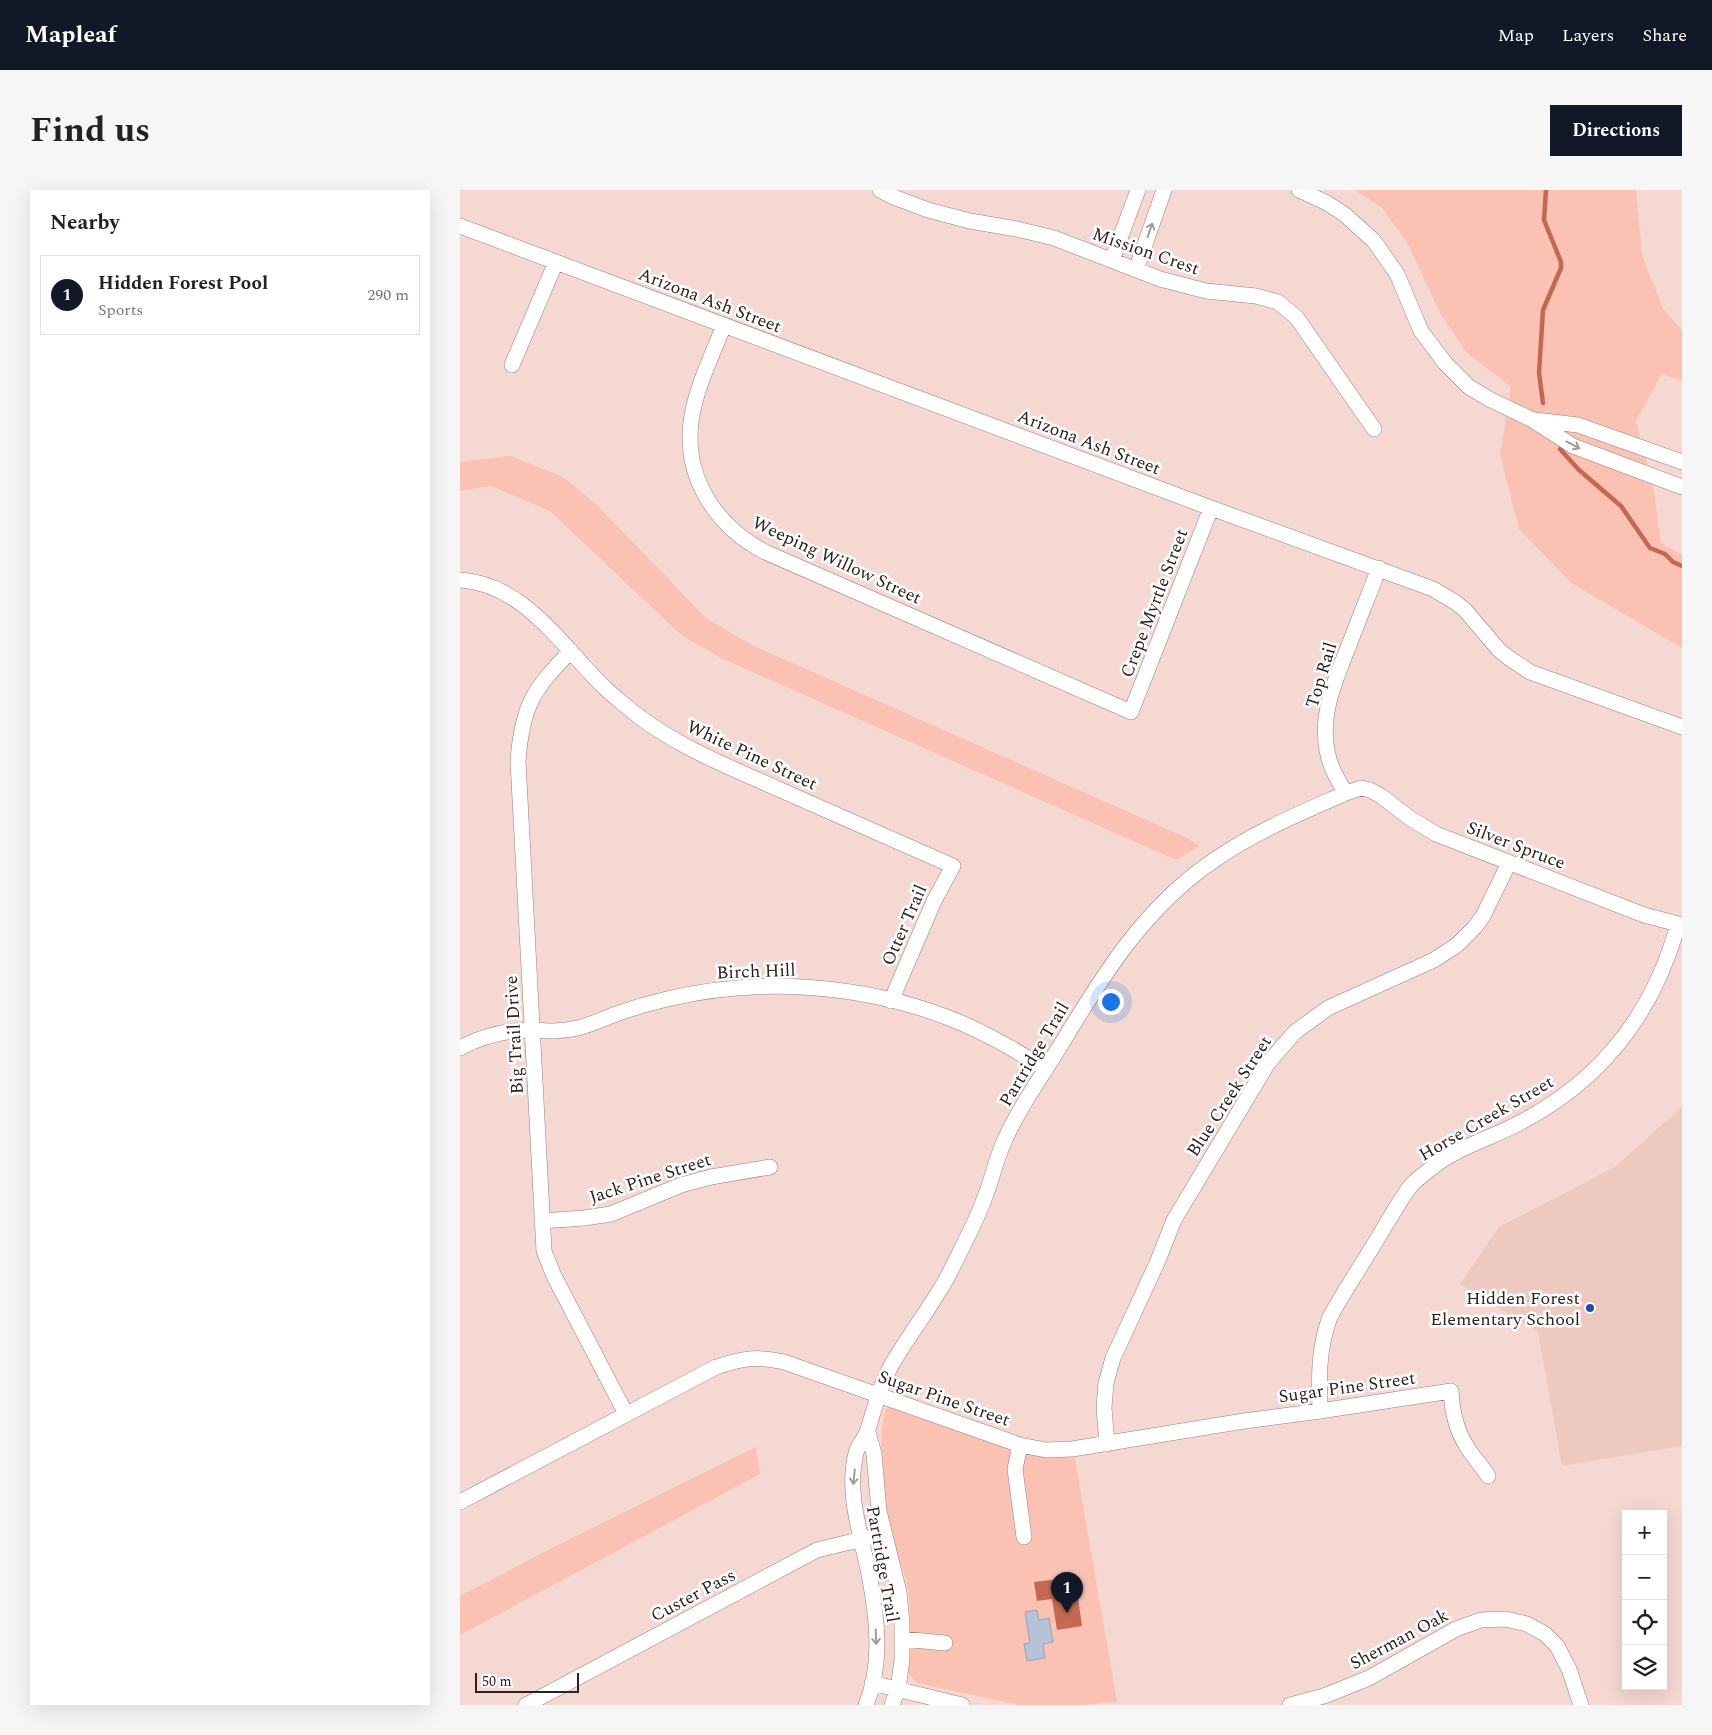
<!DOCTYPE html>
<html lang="en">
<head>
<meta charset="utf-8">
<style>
  body { margin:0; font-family:Spectral,serif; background:#f6f6f6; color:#222 }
  .controls { position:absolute; right:15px; bottom:15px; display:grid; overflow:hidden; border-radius:0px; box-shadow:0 5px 20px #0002 }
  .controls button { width:45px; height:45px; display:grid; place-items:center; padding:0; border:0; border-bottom:1px solid #e0e0e0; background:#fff; color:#222; font:25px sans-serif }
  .scale { position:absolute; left:15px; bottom:12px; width:104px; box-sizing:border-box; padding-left:5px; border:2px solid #2b211e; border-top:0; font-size:14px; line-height:18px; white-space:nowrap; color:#2b211e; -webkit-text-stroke:4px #fff; paint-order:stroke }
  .you { position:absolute; left:650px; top:811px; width:18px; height:18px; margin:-12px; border:4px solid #fff; border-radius:50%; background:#1a73e8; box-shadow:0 0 0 8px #1a73e833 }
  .badge { display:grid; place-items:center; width:32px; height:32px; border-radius:50%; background:#111827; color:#fff; font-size:16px; font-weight:700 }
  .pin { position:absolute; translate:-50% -41px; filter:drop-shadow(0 1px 2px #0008) }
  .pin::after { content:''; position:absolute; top:26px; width:18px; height:15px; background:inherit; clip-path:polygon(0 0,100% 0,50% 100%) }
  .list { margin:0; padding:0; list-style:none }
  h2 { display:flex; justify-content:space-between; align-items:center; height:65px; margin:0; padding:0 20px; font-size:21px }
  h2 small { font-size:16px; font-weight:400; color:#767676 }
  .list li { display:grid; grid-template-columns:32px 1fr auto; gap:15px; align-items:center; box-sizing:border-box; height:80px; margin:0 10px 10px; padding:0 10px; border:1px solid #e0e0e0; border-radius:0px }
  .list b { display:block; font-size:19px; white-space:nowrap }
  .list p { margin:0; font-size:16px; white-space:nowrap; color:#767676 }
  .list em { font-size:16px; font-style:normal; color:#767676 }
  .icon { flex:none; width:28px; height:28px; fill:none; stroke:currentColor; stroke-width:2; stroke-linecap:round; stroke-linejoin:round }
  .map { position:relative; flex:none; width:1222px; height:1515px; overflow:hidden; border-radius:0px }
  header { display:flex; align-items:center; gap:30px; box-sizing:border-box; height:70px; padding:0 25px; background:#111827; color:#fff }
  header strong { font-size:24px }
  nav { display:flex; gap:28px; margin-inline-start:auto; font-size:18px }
  .intro { display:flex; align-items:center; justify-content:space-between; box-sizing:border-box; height:120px; padding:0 30px }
  h1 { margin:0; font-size:35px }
  .button { padding:12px 22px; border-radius:0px; background:#111827; color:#fff; font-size:18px; font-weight:700 }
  main { display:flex; gap:30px; padding:0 30px }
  aside { flex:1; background:#fff; border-radius:0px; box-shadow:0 5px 20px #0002 }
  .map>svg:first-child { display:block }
  .built { fill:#edc9c0 }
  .green { fill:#fbc2b3 }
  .water { fill:#c36952 }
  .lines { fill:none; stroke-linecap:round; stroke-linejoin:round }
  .stream { stroke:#c36952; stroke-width:4.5 }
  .building { fill:#b6c2d8; stroke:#96a2b7 }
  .minor-casing { stroke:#997f79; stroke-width:16 }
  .minor { stroke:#fff; stroke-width:15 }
  .oneway { stroke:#a09b9a }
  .poi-dot { fill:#174fbb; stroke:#fff; stroke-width:2 }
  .labels { text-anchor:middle; stroke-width:5; stroke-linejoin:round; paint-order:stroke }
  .street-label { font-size:18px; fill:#2b211e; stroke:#fff }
  .poi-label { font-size:18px; fill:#2b211e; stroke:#fff; text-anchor:end }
</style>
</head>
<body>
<header>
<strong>Mapleaf</strong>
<nav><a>Map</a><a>Layers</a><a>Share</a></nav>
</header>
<div class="intro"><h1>Find us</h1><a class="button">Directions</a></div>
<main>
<aside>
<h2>Nearby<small></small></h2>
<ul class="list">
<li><span class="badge">1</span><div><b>Hidden Forest Pool</b><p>Sports</p></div><em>290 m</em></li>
</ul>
</aside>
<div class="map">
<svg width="1222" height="1515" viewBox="0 0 1222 1515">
  <rect width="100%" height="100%" fill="#f4d8d1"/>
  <path class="built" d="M1222 917V1256L1102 1276 1078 1142 1000 1094 1039 1037 1155 977Z"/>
  <path class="green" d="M895 0H1176L1182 65 1203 119 1222 140V191L1202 184 1176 231 1194 301 1201 353 1222 365V458L1111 393 1059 339 1040 265 1051 197 1006 162 980 123 947 52 922 18Z
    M51 266 103 287 138 316 247 429 294 456 727 648 740 656 716 670 261 468 221 445 90 321 31 296 0 301V272Z
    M430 1217 614 1263 657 1512 623 1515H559L457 1493 448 1483C450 1456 452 1427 448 1399 444 1378 434 1358 429 1337 423 1311 417 1242 426 1219Z
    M296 1257 300 1284 0 1445V1406L94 1357Z"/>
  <path class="water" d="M615 1387 622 1436 597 1440 592 1409 577 1411 574 1392Z"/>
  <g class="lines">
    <path class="stream" d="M1083 213 1079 183 1083 120 1101 78V72L1084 30 1086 0
      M1100 259 1119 280 1161 316 1190 358 1205 364 1213 372 1222 376"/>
  </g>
  <path class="building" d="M577 1420 579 1430 589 1428 593 1452 583 1454 585 1468 567 1471 564 1454 570 1453 565 1422Z"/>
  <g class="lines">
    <g class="minor-casing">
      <path id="minor" d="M420 0 431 6 468 20 510 31 557 39 594 48 700 89 746 101 796 106 818 112 837 128 914 239
        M839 0 867 13 884 24 914 51 937 84 961 141 985 173 1009 197 1031 210 1071 229 1113 256 1222 297
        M0 36 751 318 973 399 995 412 1005 420 1039 460 1049 468 1070 482 1222 537
        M652 70 678 0
        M676 80 704 0
        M264 135C252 166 235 199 231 232 224 289 257 337 305 362L671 522 751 318
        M52 175 96 72
        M1075 230 1118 235 1222 272
        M0 390C65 394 102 457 145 498 153 506 164 514 173 522 216 556 267 576 316 598 375 624 434 650 493 676L474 711 431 811
        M111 461C73 499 62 516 58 571L84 1061 94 1086 166 1224
        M886 603C878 591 871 579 868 565 858 525 877 486 891 450 900 426 910 402 919 378
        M0 858C22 846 47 840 72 840 89 841 101 842 117 838 131 835 143 829 156 824 173 818 190 813 207 809 299 787 401 794 489 828 523 841 555 860 586 879
        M82 1031 124 1028 151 1024 221 995 251 987 310 977
        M860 1221C859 1189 858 1158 870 1127 883 1103 899 1079 913 1056 925 1037 936 1016 949 998 954 991 963 985 969 980 996 957 1033 948 1063 931 1144 888 1194 822 1218 734
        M408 1242 414 1264 419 1321 439 1402 442 1433V1470L438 1499 432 1515
        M647 1254 644 1218 646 1193 653 1168 697 1073 714 1030 808 873 835 842 868 818 974 770 997 755 1015 737 1023 726 1049 673
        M560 1255 555 1279 564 1347
        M0 1312 256 1177C283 1168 297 1166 324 1172L560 1255 586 1260 612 1259 784 1231 860 1221 991 1201C992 1221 996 1240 1007 1257 1013 1267 1022 1276 1028 1286
        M442 1449 485 1453
        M412 1493 502 1515
        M66 1515 357 1360 423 1344
        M406 1515C423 1474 417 1426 409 1384 401 1344 386 1304 396 1263 398 1255 406 1247 408 1239 415 1217 420 1196 431 1176 449 1144 473 1115 490 1082 501 1059 514 1036 523 1012 531 993 535 973 543 954 558 919 582 886 602 853 643 785 685 717 753 671 794 642 841 623 886 603L901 598 910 600 921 606 951 629 976 644 1184 725 1222 735
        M830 1515 864 1506 909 1488 996 1439 1021 1430 1045 1429 1067 1434 1085 1444 1097 1456 1109 1479 1121 1515"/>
    </g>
    <use href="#minor" class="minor"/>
  </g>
  <defs><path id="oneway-shaft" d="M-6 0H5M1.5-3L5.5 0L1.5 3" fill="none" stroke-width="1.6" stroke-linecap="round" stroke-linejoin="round" transform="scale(1.25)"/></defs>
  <g class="oneway">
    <use href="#oneway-shaft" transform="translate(690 40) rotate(-71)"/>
    <use href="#oneway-shaft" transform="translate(1113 255) rotate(28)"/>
    <use href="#oneway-shaft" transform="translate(394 1287) rotate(96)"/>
    <use href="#oneway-shaft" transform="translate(416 1447) rotate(88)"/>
  </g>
  <circle class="poi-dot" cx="1130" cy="1118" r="5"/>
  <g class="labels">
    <g class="street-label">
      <text transform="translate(686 61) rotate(19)" y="6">Mission Crest</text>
      <text transform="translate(250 110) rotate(21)" y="6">Arizona Ash Street</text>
      <text transform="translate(629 252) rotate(21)" y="6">Arizona Ash Street</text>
      <text transform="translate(377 370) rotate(25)" y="6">Weeping Willow Street</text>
      <text transform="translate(694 413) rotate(-69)" y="6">Crepe Myrtle Street</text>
      <text transform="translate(861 485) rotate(-73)" y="6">Top Rail</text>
      <text transform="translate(292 565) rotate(25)" y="6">White Pine Street</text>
      <text transform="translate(1056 655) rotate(21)" y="6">Silver Spruce</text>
      <text transform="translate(444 735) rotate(-66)" y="6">Otter Trail</text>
      <text transform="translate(296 781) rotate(-2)" y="6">Birch Hill</text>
      <text transform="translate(54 845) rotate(-93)" y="6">Big Trail Drive</text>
      <text transform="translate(574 864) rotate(-59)" y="6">Partridge Trail</text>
      <text transform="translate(769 906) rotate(-57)" y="6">Blue Creek Street</text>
      <text transform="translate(1026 928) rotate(-30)" y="6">Horse Creek Street</text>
      <text transform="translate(190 988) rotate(-18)" y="6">Jack Pine Street</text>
      <text transform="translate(887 1197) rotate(-8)" y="6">Sugar Pine Street</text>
      <text transform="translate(484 1208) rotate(19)" y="6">Sugar Pine Street</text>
      <text transform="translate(423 1374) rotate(80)" y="6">Partridge Trail</text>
      <text transform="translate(233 1405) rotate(-28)" y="6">Custer Pass</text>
      <text transform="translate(939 1449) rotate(-28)" y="6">Sherman Oak</text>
    </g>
    <g class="poi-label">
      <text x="1120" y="1114">Hidden Forest<tspan x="1120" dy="21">Elementary School</tspan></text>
    </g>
  </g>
</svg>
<div class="controls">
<button>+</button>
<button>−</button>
<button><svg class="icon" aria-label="locate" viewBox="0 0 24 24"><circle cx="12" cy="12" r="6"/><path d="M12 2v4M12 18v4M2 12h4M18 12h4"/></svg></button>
<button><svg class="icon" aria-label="layers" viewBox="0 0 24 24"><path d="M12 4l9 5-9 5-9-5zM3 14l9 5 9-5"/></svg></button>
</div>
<div class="scale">50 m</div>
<div class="you"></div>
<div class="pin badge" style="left:607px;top:1423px">1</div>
</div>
</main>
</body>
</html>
